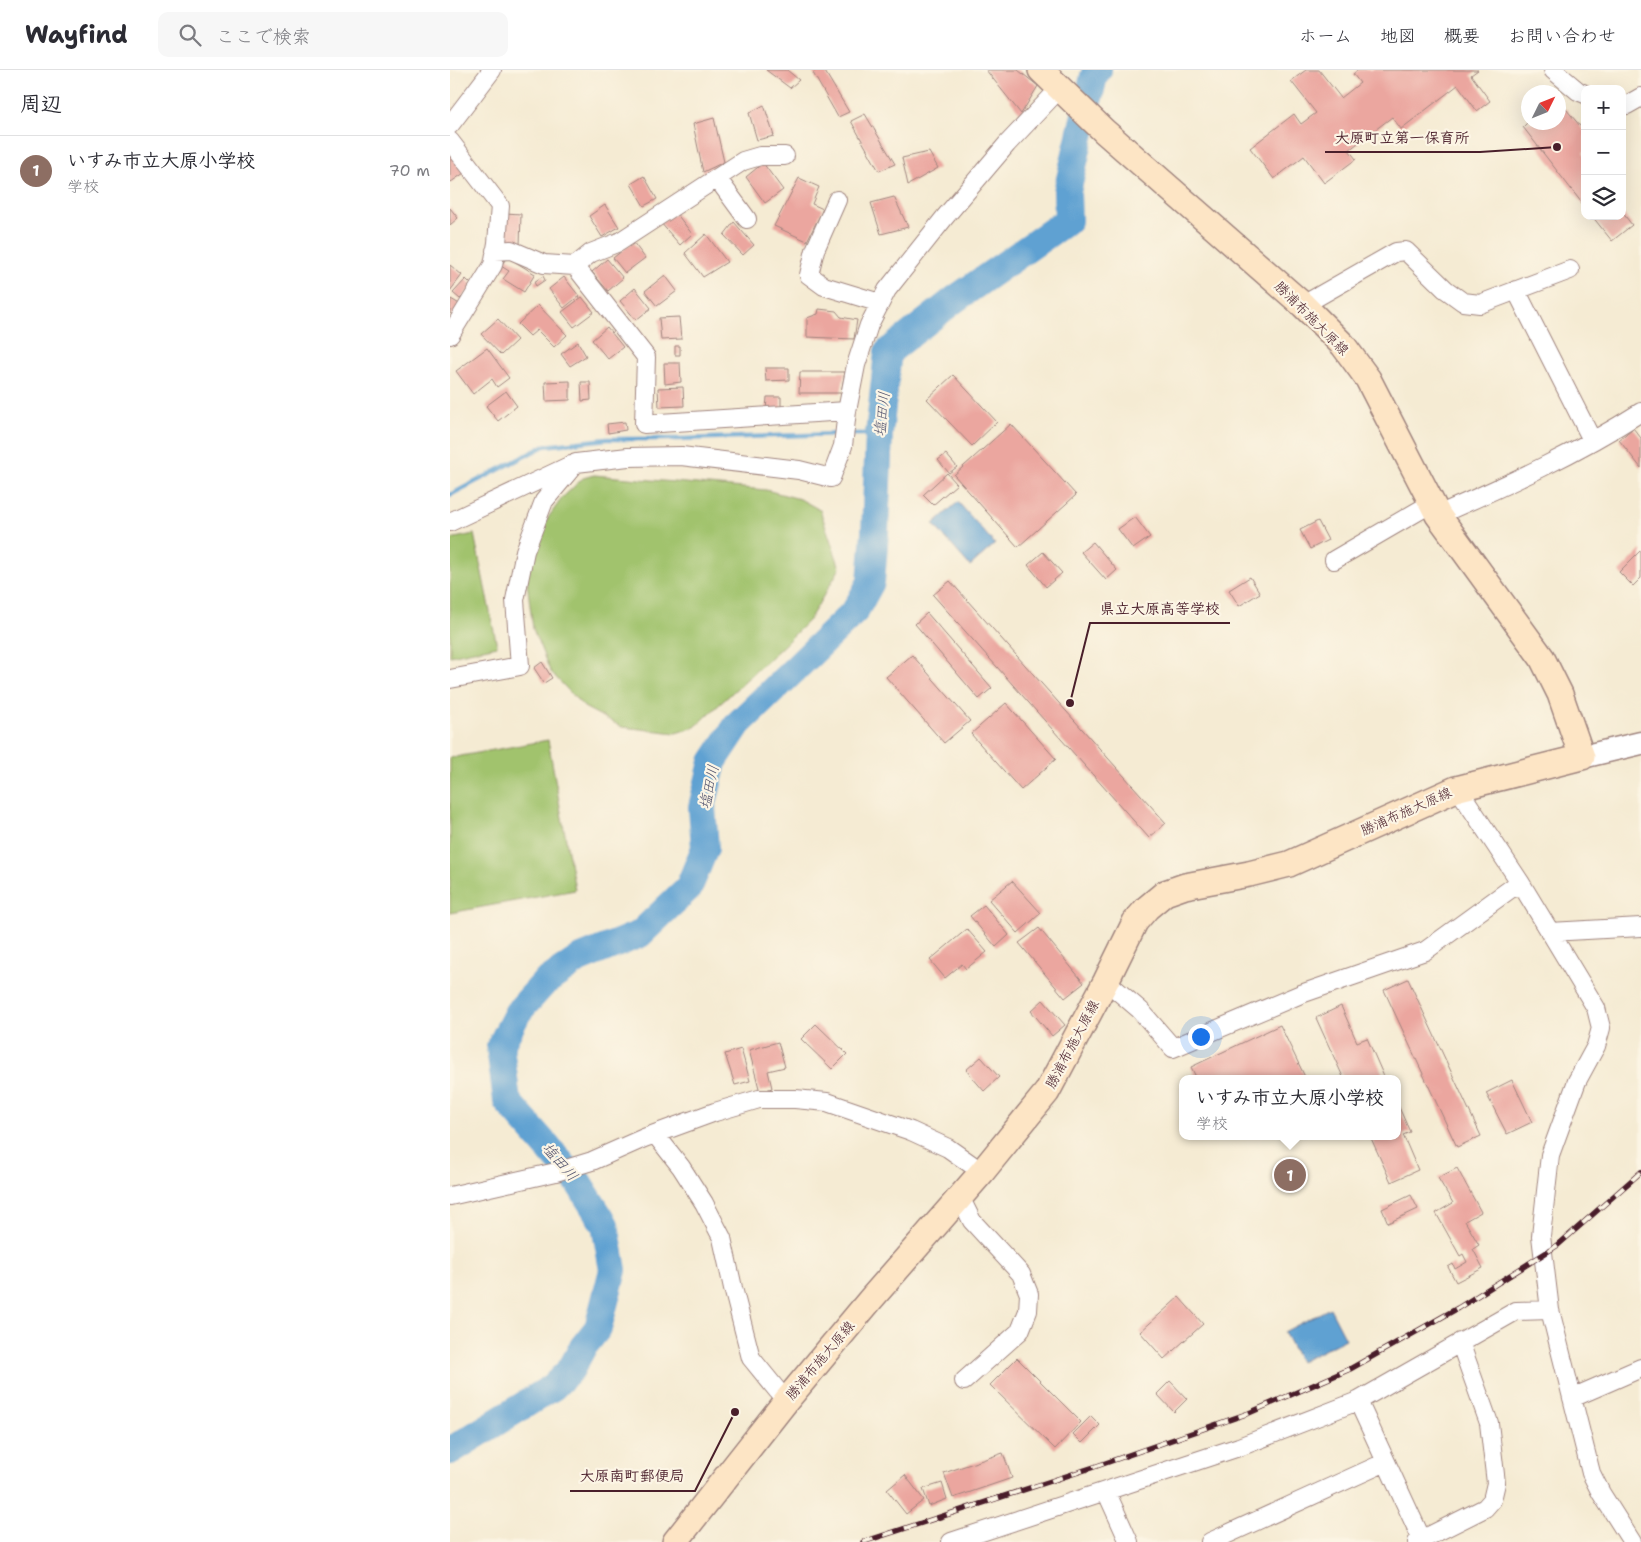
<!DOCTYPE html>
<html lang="ja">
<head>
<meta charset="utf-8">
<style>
  body { margin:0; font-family:"Shantell Sans","Klee One",sans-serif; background:#f7f7f7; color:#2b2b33 }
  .controls { position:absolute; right:15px; top:15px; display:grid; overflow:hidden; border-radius:10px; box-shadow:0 5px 20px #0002 }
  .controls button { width:45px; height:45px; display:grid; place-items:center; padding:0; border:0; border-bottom:1px solid #e1e1e2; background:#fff; color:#2b2b33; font:25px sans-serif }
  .compass { position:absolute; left:1071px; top:15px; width:45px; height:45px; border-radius:50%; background:#fff; box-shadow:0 5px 20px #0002; rotate:47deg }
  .you { position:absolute; left:750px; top:966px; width:18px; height:18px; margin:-12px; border:4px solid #fff; border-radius:50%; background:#1a73e8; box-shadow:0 0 0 8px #1a73e833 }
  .badge { display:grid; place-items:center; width:32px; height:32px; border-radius:50%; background:#b5179e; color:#fff; font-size:16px; font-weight:700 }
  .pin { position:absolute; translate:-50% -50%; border:2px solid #fff; box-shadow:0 1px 5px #0006 }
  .popup { position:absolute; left:729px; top:1005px; width:222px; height:65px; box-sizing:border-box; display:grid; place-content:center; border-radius:10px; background:#fff; filter:drop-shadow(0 1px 4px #0005); font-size:16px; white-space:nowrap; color:#7c7c81 }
  .popup b { font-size:19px; color:#2b2b33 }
  .popup::after { content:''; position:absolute; left:50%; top:100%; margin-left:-10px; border:10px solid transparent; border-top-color:#fff }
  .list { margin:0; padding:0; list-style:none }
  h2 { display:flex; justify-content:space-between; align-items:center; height:65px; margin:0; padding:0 20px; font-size:21px }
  h2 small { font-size:16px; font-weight:400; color:#7c7c81 }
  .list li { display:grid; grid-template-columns:32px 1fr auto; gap:15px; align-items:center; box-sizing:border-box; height:70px; padding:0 20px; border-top:1px solid #e1e1e2 }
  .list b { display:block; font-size:19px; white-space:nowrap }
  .list p { margin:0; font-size:16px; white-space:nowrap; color:#7c7c81 }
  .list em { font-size:16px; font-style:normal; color:#7c7c81 }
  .icon { flex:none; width:28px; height:28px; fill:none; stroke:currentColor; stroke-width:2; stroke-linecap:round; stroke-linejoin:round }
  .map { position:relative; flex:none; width:1191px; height:1472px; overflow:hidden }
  header { display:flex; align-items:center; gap:30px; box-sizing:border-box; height:70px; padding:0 25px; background:#fff; border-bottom:1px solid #e1e1e2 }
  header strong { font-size:24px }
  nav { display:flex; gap:28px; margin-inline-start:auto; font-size:18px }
  .search { width:350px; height:45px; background:#f7f7f7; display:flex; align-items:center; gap:12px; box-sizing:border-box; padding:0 18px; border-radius:10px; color:#7c7c81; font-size:19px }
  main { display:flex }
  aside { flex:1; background:#fff }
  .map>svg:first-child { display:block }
  .green { fill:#a1c36d; stroke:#76714c }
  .water { fill:#5ea1d2; stroke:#54607e }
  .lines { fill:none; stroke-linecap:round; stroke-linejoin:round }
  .stream { stroke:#5ea1d2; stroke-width:4.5 }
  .river { stroke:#5ea1d2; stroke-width:28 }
  .building { fill:#eba69f }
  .minor-casing { stroke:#a0857f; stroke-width:20 }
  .tertiary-casing { stroke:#a0857f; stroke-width:25 }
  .secondary-casing { stroke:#a0857f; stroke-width:28 }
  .minor { stroke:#fff; stroke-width:18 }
  .tertiary { stroke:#fff; stroke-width:22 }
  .secondary { stroke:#fde5c5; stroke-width:25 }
  .rail-casing { stroke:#4a1f2b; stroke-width:5.5 }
  .rail { stroke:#fcf5e5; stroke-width:4; stroke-dasharray:11; stroke-linecap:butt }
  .labels { text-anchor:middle; stroke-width:4.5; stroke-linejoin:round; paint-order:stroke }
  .street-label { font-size:14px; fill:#4a1f2b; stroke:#fcf5e5 }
  .water-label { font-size:15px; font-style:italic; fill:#52536e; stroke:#fcf5e5 }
  .leader { fill:none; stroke:#4a1f2b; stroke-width:2 }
  .callout-dot { fill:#4a1f2b; stroke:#fcf5e5; stroke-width:2 }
  .callout-label { font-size:15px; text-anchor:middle; font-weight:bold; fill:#4a1f2b; stroke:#fcf5e5; stroke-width:4.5; stroke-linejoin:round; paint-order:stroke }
</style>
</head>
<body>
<header>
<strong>Wayfind</strong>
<div class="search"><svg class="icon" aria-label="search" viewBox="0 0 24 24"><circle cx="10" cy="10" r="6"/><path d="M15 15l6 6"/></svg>ここで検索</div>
<nav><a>ホーム</a><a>地図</a><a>概要</a><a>お問い合わせ</a></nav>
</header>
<main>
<aside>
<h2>周辺<small></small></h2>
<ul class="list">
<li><span class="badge" style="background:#8d6e63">1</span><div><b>いすみ市立大原小学校</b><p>学校</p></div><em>70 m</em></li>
</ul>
</aside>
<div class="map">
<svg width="1191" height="1472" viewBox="0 0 1191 1472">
  <rect width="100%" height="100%" fill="#fcf5e5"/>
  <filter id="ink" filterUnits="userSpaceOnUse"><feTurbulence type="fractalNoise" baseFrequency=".02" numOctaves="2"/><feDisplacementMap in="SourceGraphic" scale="10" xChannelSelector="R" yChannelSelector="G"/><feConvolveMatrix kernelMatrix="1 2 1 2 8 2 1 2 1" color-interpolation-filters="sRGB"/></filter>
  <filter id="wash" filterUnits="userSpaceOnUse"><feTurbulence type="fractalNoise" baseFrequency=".0096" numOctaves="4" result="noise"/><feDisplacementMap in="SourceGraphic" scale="20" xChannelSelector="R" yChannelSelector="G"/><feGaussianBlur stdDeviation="1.12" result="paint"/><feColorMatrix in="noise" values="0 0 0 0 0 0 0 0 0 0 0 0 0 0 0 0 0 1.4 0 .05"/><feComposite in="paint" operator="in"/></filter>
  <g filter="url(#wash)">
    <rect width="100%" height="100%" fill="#f5ebd3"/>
    <path class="green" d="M144 405 316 420 350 429 370 440 390 498 359 550 334 575 245 657 226 663 172 657 134 637 100 601 83 559 76 504 93 455 112 428 133 408Z
      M24 464 47 576 0 586V469Z
      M98 670 125 820 0 843V688Z"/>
    <path class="water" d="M508 432 545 474 520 496 483 454Z
      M880 1238 896 1269 850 1292 834 1262Z"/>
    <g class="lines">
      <path class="stream" d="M399 364H429
        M0 425 94 376 157 369H228L391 364"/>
      <path class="river" d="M0 1381 103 1317 121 1299 133 1277 148 1258 163 1200 155 1155 128 1112 57 1031 50 977 68 942 94 913 129 889 190 864 239 817 255 778 252 737 263 692 288 654 405 541 421 512 425 463 429 364 438 282 504 230 618 150 617 122 644 6 648 0"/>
    </g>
    <g id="blocks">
      <path class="building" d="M316 0H337L349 10 340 18Z
        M366 0H374L399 42 388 47 363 3Z
        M536 0H568L588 16 571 44Z
        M856 0H869L891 28 910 13 903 4 908 0H1028L1021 5 1040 31 1027 41 1008 15 951 59 942 47 899 80 906 89 874 113 854 86 824 109 800 78 844 44 851 54 866 43 841 11Z
        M314 35 324 66 307 70 299 43Z
        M1116 39 1135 62V81L1133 83 1135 85V137L1073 57 1078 52H1108V45Z
        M415 44 445 94 429 101 401 51Z
        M264 48 274 92 253 102 243 54Z
        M0 82 14 103 1 112 0 111Z
        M479 82 488 98 458 115 452 88Z
        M313 93 333 120 315 133 296 107Z
        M194 106 207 129 194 136 181 114Z
        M349 108 369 117 362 134 373 139 357 171 324 156Z
        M444 127 458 157 431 164 421 133Z
        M155 135 169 157 152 167 139 146Z
        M0 138 8 148 0 155Z
        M1172 142 1182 155 1162 171 1142 146H1172Z
        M55 143 71 144 70 175H54Z
        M226 143 242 164 230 175 210 152Z
        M284 152 304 175 293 185 274 165Z
        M256 164 277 192 253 207 235 183Z
        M183 172 195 188 175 203 163 188Z
        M57 187 85 204 74 222 53 209 59 201 51 196Z
        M157 189 173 208 158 221 142 202Z
        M0 195 12 205 0 221Z
        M215 205 227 221 207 236 195 221Z
        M93 206 95 210 86 216 84 212Z
        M114 207 129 226 114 238 99 219Z
        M16 209 23 216 10 229 3 223Z
        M185 218 201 238 186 250 170 231Z
        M132 227 144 242 124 257 112 242Z
        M1 229 11 235 4 246 0 243Z
        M88 235 117 265 104 277 87 260 80 266 68 254Z
        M369 239 386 241 391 247 407 250 404 269 357 267V248L368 244Z
        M229 247 231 269 211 270 209 248Z
        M48 249 67 270 51 285 31 264Z
        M157 257 173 277 158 289 142 270Z
        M128 272 136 286 120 296 111 284Z
        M225 276H230V285H225Z
        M37 278 59 308 47 317 42 309 23 324 6 301Z
        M214 293H230L231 312 215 314Z
        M315 298H339V310L316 311Z
        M350 302H395L391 323H349Z
        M503 305 547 352 522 376 477 329Z
        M120 311V330L96 331 95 312Z
        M131 312H140L141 330 132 331Z
        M233 317 234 336 209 337 208 318Z
        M56 321 67 336 48 351 36 336Z
        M317 327H331V341H316Z
        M175 352 176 360 158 363 157 354Z
        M561 354 626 425 568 477 504 405Z
        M1183 358 1191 368V398L1169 370Z
        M496 384 507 397 499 403 488 390Z
        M497 403 507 414 483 435 473 425Z
        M685 447 700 467 683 479 668 459Z
        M868 451 878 470 860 479 850 460Z
        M643 472 667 500 656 510 631 482Z
        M1191 480V508L1183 516 1169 502Z
        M593 482 612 503 596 517 578 495Z
        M800 507 810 523 789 536 779 520Z
        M500 511 716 753 699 768 483 525Z
        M477 543 542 618 529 629 465 554Z
        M462 585 520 651 494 673 436 607Z
        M92 592 102 608 94 613 84 598Z
        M556 633 606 689 571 720 521 664Z
        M562 811 591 843 568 863 539 830Z
        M534 835 559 865 546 877 520 846Z
        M589 858 634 913 615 928 569 873Z
        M517 859 537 882 516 899 512 894 495 908 480 890Z
        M958 909 1031 1066 1007 1077 934 920Z
        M593 930 615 955 602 966 581 941Z
        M891 936 907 972 917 968 935 1009H894L866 948Z
        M366 954 397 984 382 999 351 969Z
        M830 955 856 1009H747L741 997Z
        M328 972 335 997 318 1001 322 1018 310 1022 299 980Z
        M291 979 300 1011 285 1015 275 984Z
        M531 987 549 1007 534 1021 516 1000Z
        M1062 1010 1082 1052 1057 1064 1036 1023Z
        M948 1035 960 1062 953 1065 968 1100 941 1112 920 1066H948Z
        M1007 1098 1031 1142 1015 1151 1029 1175 1023 1179 1033 1198 1006 1212 998 1197 1003 1194 1005 1199 1017 1192 1013 1184 1010 1186 986 1143 1003 1133 988 1108Z
        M961 1125 968 1139 938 1153 932 1139Z
        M729 1227 753 1254 714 1289 690 1262Z
        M567 1288 631 1352 605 1379 540 1315Z
        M720 1311 737 1329 724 1342 707 1324Z
        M641 1346 650 1355 632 1373 623 1364Z
        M553 1383 562 1408 503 1428 494 1403Z
        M455 1405 474 1430 456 1444 437 1420Z
        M492 1413 497 1429 479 1436 473 1419Z"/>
    </g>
  </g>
  <g filter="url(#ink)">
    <use href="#blocks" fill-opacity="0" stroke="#a0857f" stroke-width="1"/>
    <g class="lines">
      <g class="minor-casing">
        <path id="minor" d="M1103 0 1128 21 1135 24
          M1172 35H1177L1191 27
          M0 55 42 0
          M0 71 50 136 47 173 43 195 0 265
          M335 86H310L293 91 169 172 141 183 125 196 196 287 194 354 397 341
          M267 108 297 149
          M387 130 365 180 359 205 374 216 430 233
          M45 181 61 180 94 194 125 196
          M1066 220 1142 370
          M853 235 946 182 956 181 995 219 1013 232 1030 234 1120 200
          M988 445C1057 415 1127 383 1191 342
          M0 452 121 395
          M884 490 982 433
          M0 609 70 596 65 530 75 481 94 431 126 393 178 387 231 386 349 400 381 408 393 376 397 341 406 295 419 255 437 220 495 147 557 74 610 18
          M1006 719 1013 726 1070 812 1146 938 1151 958 1146 976 1127 1011 1100 1085 1091 1166 1100 1240 1141 1403 1151 1423 1182 1472
          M1100 862 1191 857
          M656 911 690 940 723 978 851 924 975 881 1070 812
          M205 1064 231 1097 254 1133 272 1168 283 1218 301 1288 336 1331
          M0 1126 106 1102 142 1091 194 1068 265 1042 309 1029H345L377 1032 461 1061 498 1078 532 1102
          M510 1127 522 1151 571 1204 579 1224 578 1241 570 1261 514 1311
          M1122 1328 1191 1298
          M908 1331 973 1472
          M656 1421 679 1472
          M501 1472 789 1377 908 1331 1066 1241 1100 1240
          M760 1472 936 1392
          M967 1472 1035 1438 1042 1430 1046 1413 1039 1353 1010 1272"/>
      </g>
      <g class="tertiary-casing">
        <path id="tertiary" d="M1132 687 1191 673"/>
      </g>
      <g class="secondary-casing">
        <path id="secondary" d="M225 1472 336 1331 421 1229 532 1102 597 1022 656 911 685 852 697 838 715 823 735 816 799 804 839 794 1006 719 1132 687 1110 624 1092 588 988 445 918 309 893 275 853 235 654 61 591 0"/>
      </g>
      <use href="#minor" class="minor"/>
      <use href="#tertiary" class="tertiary"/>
      <use href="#secondary" class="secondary"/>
      <g class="rail-casing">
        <path id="rail" d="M413 1472 644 1397 799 1343 900 1299 1008 1238 1108 1175 1191 1102"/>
      </g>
      <use href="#rail" class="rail"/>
    </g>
  </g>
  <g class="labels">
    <g class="street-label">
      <text transform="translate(862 248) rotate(45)" y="5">勝浦布施大原線</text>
      <text transform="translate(956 741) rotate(-24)" y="5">勝浦布施大原線</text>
      <text transform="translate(622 974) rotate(-62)" y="5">勝浦布施大原線</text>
      <text transform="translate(370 1290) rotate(-50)" y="5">勝浦布施大原線</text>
    </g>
    <g class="water-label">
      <text transform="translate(432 344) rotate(-84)" y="5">塩田川</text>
      <text transform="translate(259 717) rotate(-78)" y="5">塩田川</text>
      <text transform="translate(110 1092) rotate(49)" y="5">塩田川</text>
    </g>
  </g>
  <path class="leader" d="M1107 77L1030 82H875M620 633L640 553H780M285 1342L245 1421H120"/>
  <g class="callout-dot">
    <circle cx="1107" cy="77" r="5"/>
    <circle cx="620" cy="633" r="5"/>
    <circle cx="285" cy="1342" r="5"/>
  </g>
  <g class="callout-label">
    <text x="952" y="73">大原町立第一保育所</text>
    <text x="710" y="544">県立大原高等学校</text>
    <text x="182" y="1411">大原南町郵便局</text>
  </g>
</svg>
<div class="controls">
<button>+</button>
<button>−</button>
<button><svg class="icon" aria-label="layers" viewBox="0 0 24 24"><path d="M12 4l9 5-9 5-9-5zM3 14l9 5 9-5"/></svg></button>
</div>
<svg class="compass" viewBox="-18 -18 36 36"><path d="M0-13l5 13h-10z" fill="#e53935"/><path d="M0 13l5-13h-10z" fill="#7c7c81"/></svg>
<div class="you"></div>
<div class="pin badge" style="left:840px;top:1105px;background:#8d6e63">1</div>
<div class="popup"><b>いすみ市立大原小学校</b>学校</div>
</div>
</main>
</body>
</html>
